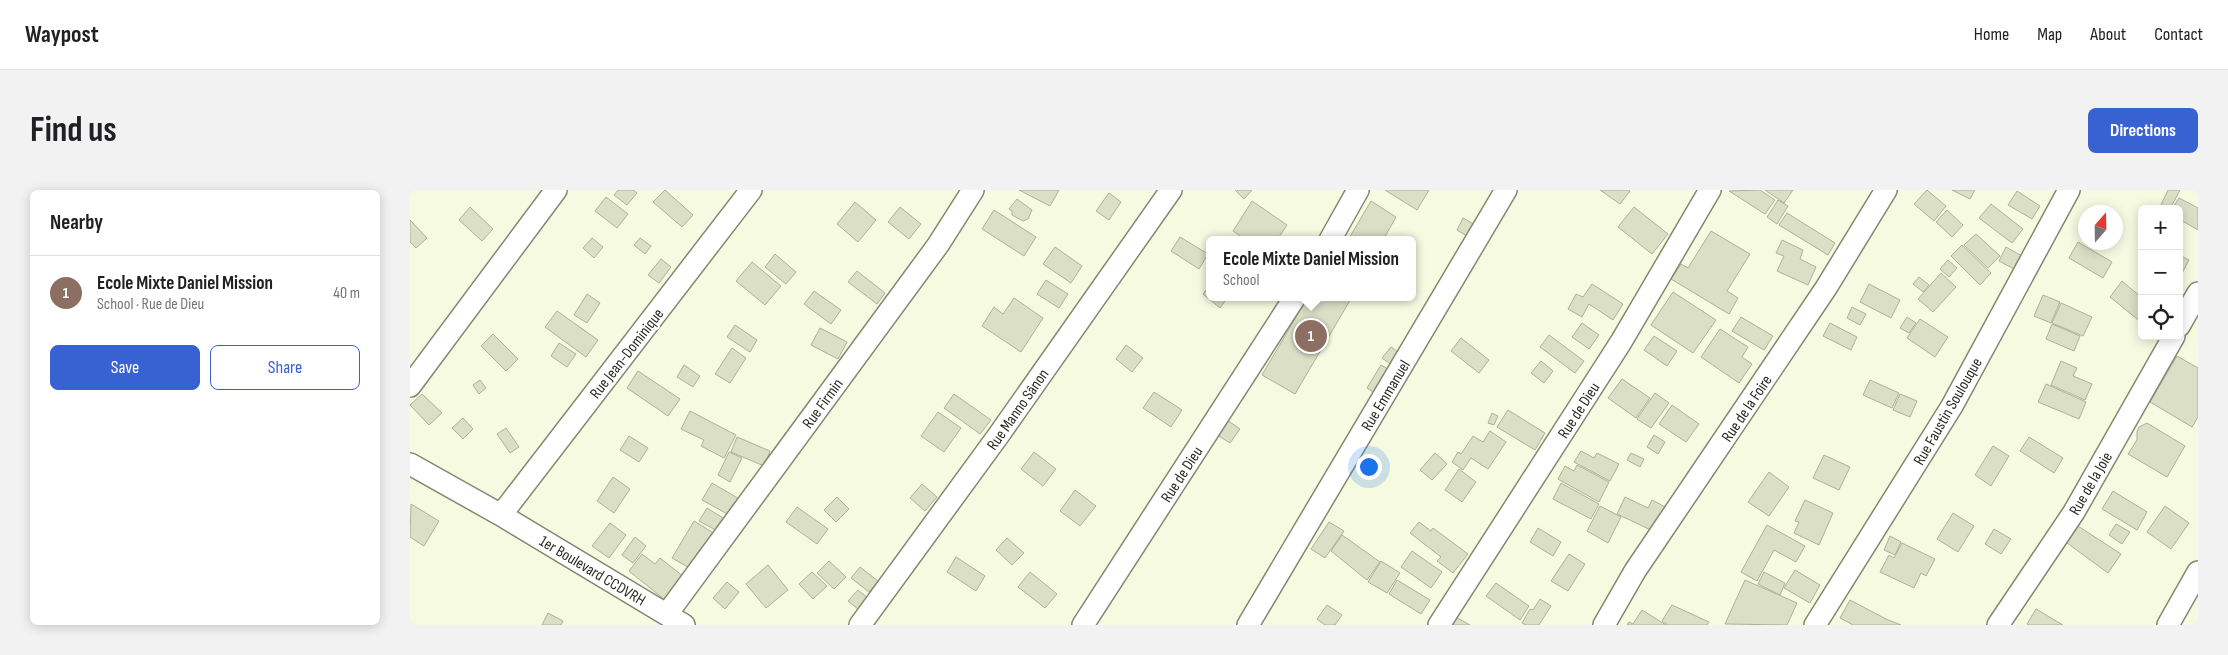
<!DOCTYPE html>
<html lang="en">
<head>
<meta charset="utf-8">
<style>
  body { margin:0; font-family:"Sofia Sans Condensed",sans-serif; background:#f2f2f2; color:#202124 }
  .controls { position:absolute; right:15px; top:15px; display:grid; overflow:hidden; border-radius:8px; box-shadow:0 2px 12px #0003 }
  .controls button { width:45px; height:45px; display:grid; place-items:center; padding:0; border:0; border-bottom:1px solid #e0e0e0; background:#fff; color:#202124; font:25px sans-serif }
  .compass { position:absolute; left:1668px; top:15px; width:45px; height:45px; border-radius:50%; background:#fff; box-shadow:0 2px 12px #0003; rotate:20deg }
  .you { position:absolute; left:958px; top:276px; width:18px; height:18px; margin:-12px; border:4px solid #fff; border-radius:50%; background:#1a73e8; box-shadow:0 0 0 8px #1a73e833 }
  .badge { display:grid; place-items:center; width:32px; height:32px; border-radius:50%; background:#3861d1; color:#fff; font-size:16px; font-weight:700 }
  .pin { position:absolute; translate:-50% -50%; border:2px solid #fff; box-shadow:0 1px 5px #0006 }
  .popup { position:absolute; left:796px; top:46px; width:210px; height:65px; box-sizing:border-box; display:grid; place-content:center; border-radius:8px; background:#fff; filter:drop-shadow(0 1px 4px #0005); font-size:16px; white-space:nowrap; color:#757577 }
  .popup b { font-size:19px; color:#202124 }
  .popup::after { content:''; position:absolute; left:50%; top:100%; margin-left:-10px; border:10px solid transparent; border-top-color:#fff }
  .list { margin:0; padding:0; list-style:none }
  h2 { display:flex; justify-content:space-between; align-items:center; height:65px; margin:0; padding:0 20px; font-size:21px }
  h2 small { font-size:16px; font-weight:400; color:#757577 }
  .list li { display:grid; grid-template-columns:32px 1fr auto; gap:15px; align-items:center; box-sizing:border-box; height:75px; padding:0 20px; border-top:1px solid #e0e0e0 }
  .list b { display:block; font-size:19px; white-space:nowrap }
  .list p { margin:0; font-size:16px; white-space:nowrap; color:#757577 }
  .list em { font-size:16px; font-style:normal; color:#757577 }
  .actions { display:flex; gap:10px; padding:15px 20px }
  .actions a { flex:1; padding:11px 0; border:1px solid #3861d1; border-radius:8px; text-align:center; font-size:18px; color:#3861d1 }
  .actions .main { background:#3861d1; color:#fff }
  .icon { flex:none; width:28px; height:28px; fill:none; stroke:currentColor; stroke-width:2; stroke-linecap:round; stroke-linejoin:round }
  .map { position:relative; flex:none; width:1788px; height:435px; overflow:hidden; border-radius:8px }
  header { display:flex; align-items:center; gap:30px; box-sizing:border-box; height:70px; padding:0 25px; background:#fff; border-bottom:1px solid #e0e0e0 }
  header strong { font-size:24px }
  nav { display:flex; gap:28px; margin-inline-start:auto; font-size:18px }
  .intro { display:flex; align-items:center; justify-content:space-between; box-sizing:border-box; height:120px; padding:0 30px }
  h1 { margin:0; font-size:35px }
  .button { padding:12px 22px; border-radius:8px; background:#3861d1; color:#fff; font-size:18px; font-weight:700 }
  main { display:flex; gap:30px; padding:0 30px }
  aside { flex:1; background:#fff; border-radius:8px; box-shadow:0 2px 12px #0003 }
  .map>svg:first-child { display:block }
  .building { fill:#dadfc6; stroke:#acb198 }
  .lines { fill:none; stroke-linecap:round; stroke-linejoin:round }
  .street-casing { stroke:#848871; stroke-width:24 }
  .street { stroke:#fff; stroke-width:21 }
  .labels { text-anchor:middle; stroke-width:4.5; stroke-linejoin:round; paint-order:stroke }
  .street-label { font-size:16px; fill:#2b2d23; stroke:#fff }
</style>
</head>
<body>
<header>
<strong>Waypost</strong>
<nav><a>Home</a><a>Map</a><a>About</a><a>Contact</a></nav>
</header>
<div class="intro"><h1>Find us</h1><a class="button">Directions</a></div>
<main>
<aside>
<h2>Nearby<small></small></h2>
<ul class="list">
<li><span class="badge" style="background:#8d6e63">1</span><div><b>Ecole Mixte Daniel Mission</b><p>School · Rue de Dieu</p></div><em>40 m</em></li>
</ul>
<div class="actions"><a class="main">Save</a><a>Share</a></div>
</aside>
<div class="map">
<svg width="1788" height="435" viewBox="0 0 1788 435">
  <rect width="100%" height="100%" fill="#f6fae1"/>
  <path class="building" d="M208 0H223L227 3 217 15 204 5Z
    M255 0 283 25 272 37 243 12Z
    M609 0H649L640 16Z
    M825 0H842L834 9Z
    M975 0H1019L1007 20Z
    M1190 0H1218L1220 1 1210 14Z
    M1350 0 1365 10 1355 24 1319 1Z
    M1355 0H1383L1374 13Z
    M1517 0 1536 16 1524 31 1504 14Z
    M1542 0H1565L1560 9Z
    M1758 0H1770L1760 19H1749Z
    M1607 1 1630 16 1622 29 1598 15Z
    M699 3 711 12 699 30 686 21Z
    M196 7 218 24 207 38 185 21Z
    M1769 8 1788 18V40L1769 29V19H1762Z
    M607 9 622 20 618 29 613 31 602 25V21L599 19Z
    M1368 10 1378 16 1367 34 1357 27Z
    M842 11 877 35 867 50H836L823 41Z
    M961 11 986 27 973 50H938Z
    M445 12 466 30 448 52 427 34Z
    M1581 14 1613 39 1602 53 1569 28Z
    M60 17 83 39 72 51 49 30Z
    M490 17 511 34 499 49 478 32Z
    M1224 17 1258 44 1242 64 1208 37Z
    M584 20 626 47 614 66 572 39Z
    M1537 20 1553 35 1542 47 1526 32Z
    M1377 23 1425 53 1418 65 1369 35Z
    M1053 28 1069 37 1062 49 1047 40Z
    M0 30 17 48 6 58 0 52Z
    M1301 41 1340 64 1317 101 1328 108 1319 124 1261 89 1271 74 1278 78Z
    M1566 44 1590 66 1578 78 1554 55Z
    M770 47 798 64 789 79 761 61Z
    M182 48 193 57 184 68 173 58Z
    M230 48 241 56 235 64 224 55Z
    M1372 50 1393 60 1390 69 1406 77 1398 95 1367 81 1374 66 1366 63Z
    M1668 52 1702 72 1693 88 1659 68Z
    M1552 55 1581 83 1570 95 1541 66Z
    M645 57 672 76 661 93 633 74Z
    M1596 57 1612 66 1604 79 1589 71Z
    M365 64 386 82 376 94 355 77Z
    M1769 65 1779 70 1771 85 1769 84Z
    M251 69 261 77 249 93 238 85Z
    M1538 70 1547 78 1539 87 1530 79Z
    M342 72 371 96 355 115 326 91Z
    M447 81 475 103 467 114 438 92Z
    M1531 83 1546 97 1523 122 1508 109Z
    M1509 87 1519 95 1513 102 1503 94Z
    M636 90 658 104 649 118 627 104Z
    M1712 91 1732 108V133L1700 107Z
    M1182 94 1213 114 1203 130 1179 114 1172 127 1158 119 1166 104 1173 107Z
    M1459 94 1490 110 1481 128 1450 112Z
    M800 95V107H818L810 118 793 104Z
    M404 101 431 120 421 134 394 114Z
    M1263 102 1306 130 1283 163 1241 135Z
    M177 104 190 113 177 133 164 125Z
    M1633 105 1650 112 1641 133 1624 126Z
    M898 107H942L885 204 852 185Z
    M604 108 633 128 611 162 572 136 584 117 593 124Z
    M1651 113 1682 127 1673 146 1642 133Z
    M1442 117 1456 124 1450 135 1437 128Z
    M147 121 188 150 176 167 135 137Z
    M1331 127 1363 146 1354 160 1322 141Z
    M1497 127 1506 133 1499 143 1490 138Z
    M1510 129 1538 147 1525 167 1497 148Z
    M1172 133 1189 145 1179 159 1162 147Z
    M1420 133 1447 147 1441 160 1413 146Z
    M1642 134 1670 146 1664 161 1636 149Z
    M325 135 347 150 340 162 317 147Z
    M410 138 437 152 428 169 401 155Z
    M1310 139 1338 157 1332 167 1342 174 1329 193 1291 167Z
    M83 144 108 169 96 181 71 156Z
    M1139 145 1174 171 1165 183 1130 157Z
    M1244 146 1267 161 1257 176 1234 160Z
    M1051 148 1079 170 1069 183 1041 161Z
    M149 153 166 164 157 177 141 166Z
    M716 155 733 168 722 182 706 169Z
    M981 157 991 164 983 176 972 168Z
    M322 158 336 168 320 193 305 184Z
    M1767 166 1788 178V227L1782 237 1740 212Z
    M1131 171 1143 181 1134 193 1121 183Z
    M1651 171 1667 178 1663 186 1682 194 1675 210 1641 195Z
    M274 175 290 186 283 197 267 187Z
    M971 175 985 183 970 207 957 198Z
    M228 181 270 209 258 226 217 198Z
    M1212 189 1240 208 1226 228 1198 208Z
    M70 190 76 198 69 204 63 195Z
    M1460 190 1489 203 1482 218 1453 205Z
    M1636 194 1676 212 1669 229 1628 212Z
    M744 202 772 220 761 237 733 218Z
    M1245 203 1259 213 1241 238 1227 229Z
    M12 204 32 223 19 235 0 215Z
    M544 204 581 230 570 244 534 218Z
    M1490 204 1507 211 1500 227 1483 220Z
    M1262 215 1289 234 1276 252 1249 234Z
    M1098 220 1135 243 1125 260 1087 237Z
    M280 221 326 245 314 268 291 256 294 250 271 239Z
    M528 222 551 238 534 262 511 246Z
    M1082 223 1088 226 1084 235 1078 233Z
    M53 228 63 239 53 249 42 238Z
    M817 230 830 239 820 253 807 245Z
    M1737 233 1775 256 1757 287 1718 264 1727 250V242L1729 237Z
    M96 238 109 257 100 263 87 244Z
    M1080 241 1096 252 1078 279 1061 268 1053 280 1042 272 1048 262 1051 264 1063 246 1073 252Z
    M1244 245 1255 252 1248 264 1237 257Z
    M219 246 238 258 229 272 210 260Z
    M327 247 360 261 354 276 321 262Z
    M1619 247 1653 268 1644 283 1610 261Z
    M1583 256 1599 266 1581 296 1565 285Z
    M1171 261 1184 268 1187 263 1209 274 1200 291 1164 272Z
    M319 262 332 268 320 292 308 285Z
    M624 262 646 279 633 296 611 279Z
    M1025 263 1037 274 1022 290 1010 280Z
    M1221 263 1234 269 1230 277 1217 270Z
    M1414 265 1440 277 1429 300 1403 288Z
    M1167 275 1199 292 1189 312 1148 289 1155 276 1164 281Z
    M1049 279 1066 292 1052 312 1035 300Z
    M1359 282 1379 297 1359 326 1338 312Z
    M203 287 220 299 204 323 187 311Z
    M302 293 331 310 321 326 292 310Z
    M1151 293 1189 314 1181 329 1143 309Z
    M512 294 527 307 515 321 500 308Z
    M665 300 686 316 670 336 650 321Z
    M1703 301 1737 322 1727 340 1692 319Z
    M427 307 439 319 426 332 414 320Z
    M1215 307 1238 318 1242 310 1255 317 1243 341 1207 324Z
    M1395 310 1423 323 1409 355 1384 343 1389 332 1385 331Z
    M1 314 29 331 14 356 0 347Z
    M1190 316 1211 327 1198 353 1177 341Z
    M1755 316 1779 333 1761 359 1737 342Z
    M387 317 418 339 407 354 376 332Z
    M297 318 318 331 311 343 289 331Z
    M1543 323 1564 336 1548 362 1527 349Z
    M284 331 310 347 288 383 262 368Z
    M919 332 934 341 915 368 901 359Z
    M1009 332 1021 341 1023 338 1058 364 1043 383 1027 371 1031 367 1000 343Z
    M200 333 216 345 199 368 182 356Z
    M1706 334 1720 342 1712 354 1699 345Z
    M1357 335 1395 356 1386 372 1364 360 1347 391 1331 382Z
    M1668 336 1711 364 1698 383 1657 353Z
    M1128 338 1151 352 1143 366 1120 352Z
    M1584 339 1601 349 1591 364 1575 354Z
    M932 345 970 372 957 390 921 361Z
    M1480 346 1491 352 1485 365 1474 360Z
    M225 347 236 356 223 373 212 365Z
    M597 348 614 363 602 375 586 360Z
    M1492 353 1525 369 1516 386 1511 383 1504 398 1470 382 1479 365 1484 368Z
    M1002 361 1032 382 1021 398 991 377Z
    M232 364 245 374 250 368 274 387 255 410 219 381Z
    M1159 364 1175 374 1158 401 1141 391Z
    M546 367 575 386 566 401 537 382Z
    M419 371 436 387 424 399 407 383Z
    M971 371 990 383 977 403 958 392Z
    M358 375 378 400 356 418 336 394Z
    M450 377 468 391 459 402 441 388Z
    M1385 380 1410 395 1400 413 1374 398Z
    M402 382 417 396 403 409 389 394Z
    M620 382 647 404 635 418 608 397Z
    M1354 382 1375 393 1370 405 1348 394Z
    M987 390 1020 410 1011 424 979 404Z
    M1335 390 1387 413 1377 435 1315 434Z
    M317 392 329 402 315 419 303 408Z
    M1086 393 1119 416 1110 430 1076 406Z
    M448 400 459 409 449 420 438 411Z
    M1130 409 1141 416 1129 435H1116L1112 433 1120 419 1123 420Z
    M1440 410 1476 429 1491 435H1443L1430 428Z
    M917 415 932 425 925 435H915L907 429Z
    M1262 415 1299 432 1297 435H1258L1252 431Z
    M1626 419 1653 435H1619L1617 434Z
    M1232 420 1256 435H1217L1219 432 1223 434Z
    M138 423 153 431 151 435H132Z
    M1046 427 1060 435H1041Z"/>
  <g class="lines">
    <g class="street-casing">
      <path id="street" d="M920 50 948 0
        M1769 136 1788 103
        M0 196 146 0
        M0 274 91 325 274 435
        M91 325 341 0
        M257 424 528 55 563 0
        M450 435 588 246 761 0
        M673 435 885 107
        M838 435 1096 0
        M1029 435 1211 152 1300 0
        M1194 435 1225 381 1416 98 1476 0
        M1405 435 1542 216 1659 0
        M1588 435 1664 322 1764 146
        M1758 435 1788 382"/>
    </g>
    <use href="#street" class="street"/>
  </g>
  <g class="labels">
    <g class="street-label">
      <text transform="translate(216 163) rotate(-52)" y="6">Rue Jean-Dominique</text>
      <text transform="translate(975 205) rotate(-59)" y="6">Rue Emmanuel</text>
      <text transform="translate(412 213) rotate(-54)" y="6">Rue Firmin</text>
      <text transform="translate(1336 218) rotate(-56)" y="6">Rue de la Foire</text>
      <text transform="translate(607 219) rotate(-55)" y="6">Rue Manno Sânon</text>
      <text transform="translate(1168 220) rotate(-57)" y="6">Rue de Dieu</text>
      <text transform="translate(1537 221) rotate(-60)" y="6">Rue Faustin Soulouque</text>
      <text transform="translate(771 284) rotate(-57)" y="6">Rue de Dieu</text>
      <text transform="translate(1680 293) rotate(-60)" y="6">Rue de la Joie</text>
      <text transform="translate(183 380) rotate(31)" y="6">1er Boulevard CCDVRH</text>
    </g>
  </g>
</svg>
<div class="controls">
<button>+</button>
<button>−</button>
<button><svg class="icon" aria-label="locate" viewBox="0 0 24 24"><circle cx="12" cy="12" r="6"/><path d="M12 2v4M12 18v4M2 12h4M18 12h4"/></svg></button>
</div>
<svg class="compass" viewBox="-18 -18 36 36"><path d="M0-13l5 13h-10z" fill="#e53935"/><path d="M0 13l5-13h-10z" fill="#757577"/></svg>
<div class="you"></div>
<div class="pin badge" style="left:901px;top:146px;background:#8d6e63">1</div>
<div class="popup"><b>Ecole Mixte Daniel Mission</b>School</div>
</div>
</main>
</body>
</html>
